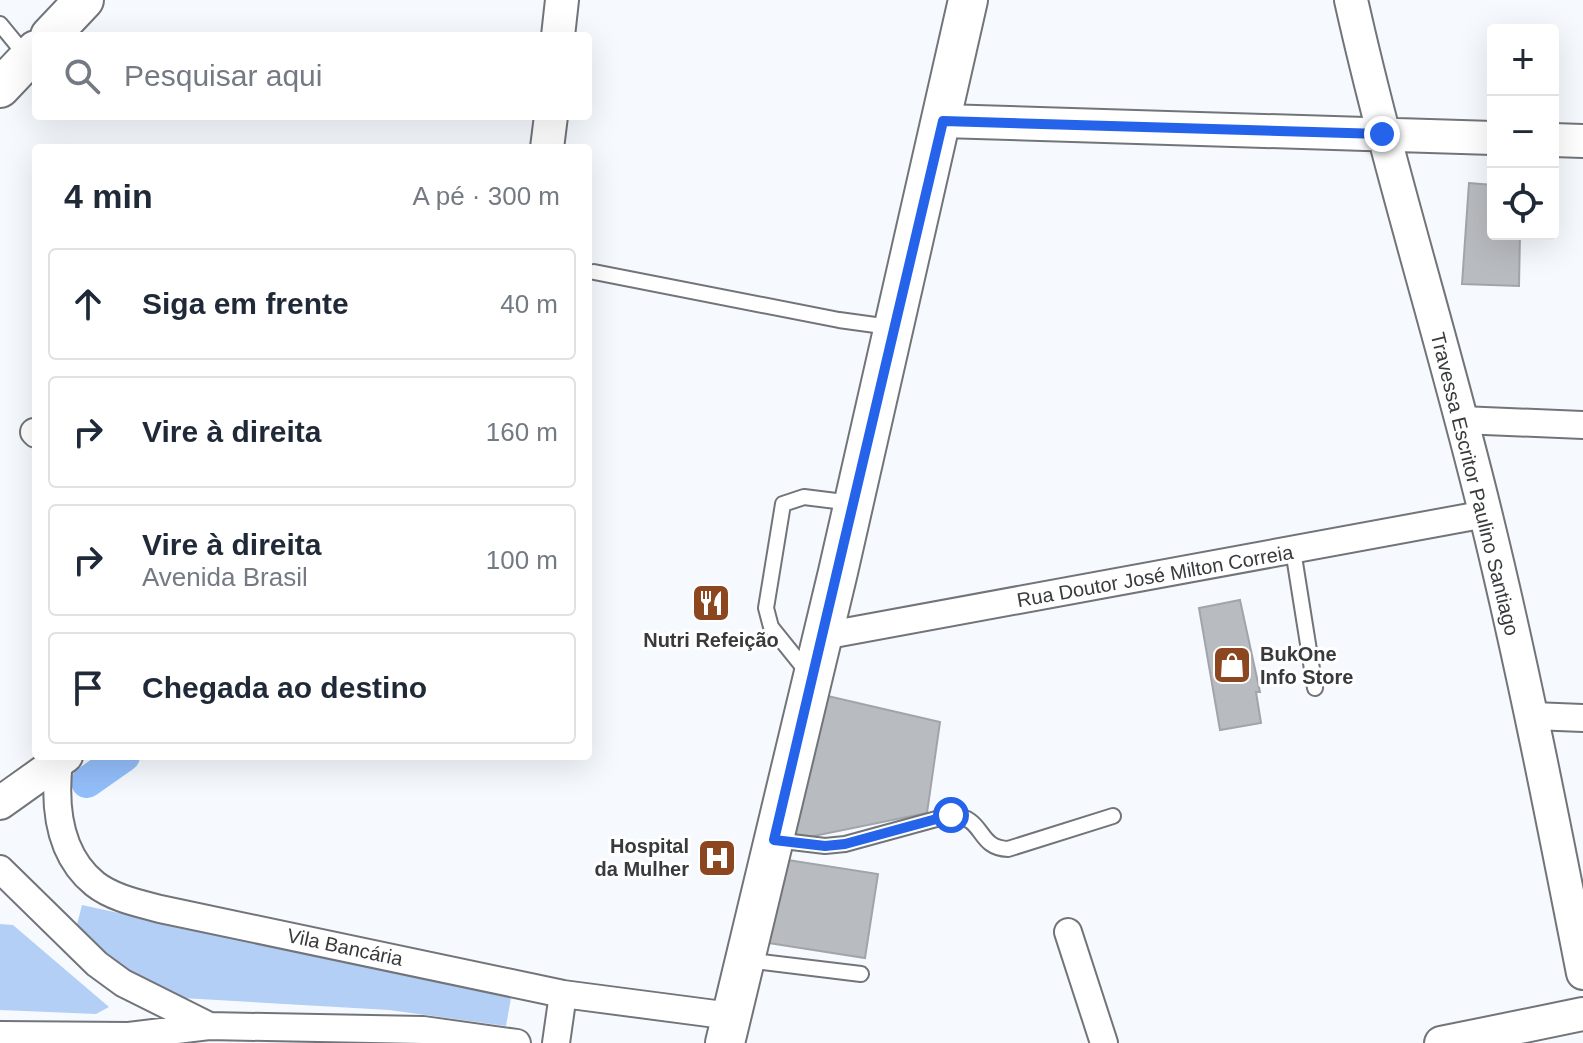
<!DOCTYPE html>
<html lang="pt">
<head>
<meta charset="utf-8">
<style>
  body { margin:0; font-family:Helvetica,sans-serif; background:#f2f2f3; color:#1f2937 }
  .controls { position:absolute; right:24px; top:24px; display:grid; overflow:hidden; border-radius:8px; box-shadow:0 8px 32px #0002 }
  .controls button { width:72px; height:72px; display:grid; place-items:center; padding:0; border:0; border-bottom:2px solid #e0e1e3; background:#fff; color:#1f2937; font:40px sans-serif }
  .stop { position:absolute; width:24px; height:24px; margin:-18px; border:6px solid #2563eb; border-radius:50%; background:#fff }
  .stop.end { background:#2563eb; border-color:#fff; box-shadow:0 2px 8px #0008 }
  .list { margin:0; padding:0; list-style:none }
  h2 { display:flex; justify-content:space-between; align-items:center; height:104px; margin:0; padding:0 32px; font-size:34px }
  h2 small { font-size:26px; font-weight:400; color:#747a83 }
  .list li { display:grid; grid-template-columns:52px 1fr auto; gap:24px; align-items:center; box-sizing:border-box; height:112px; margin:0 16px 16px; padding:0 16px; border:2px solid #e0e1e3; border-radius:8px }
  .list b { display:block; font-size:30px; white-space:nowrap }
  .list p { margin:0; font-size:26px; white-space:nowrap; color:#747a83 }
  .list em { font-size:26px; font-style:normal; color:#747a83 }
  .icon { flex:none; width:44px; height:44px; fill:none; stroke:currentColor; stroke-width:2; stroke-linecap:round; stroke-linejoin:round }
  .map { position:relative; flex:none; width:1583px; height:1043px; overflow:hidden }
  .search { position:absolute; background:#fff; box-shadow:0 8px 32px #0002; left:32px; top:32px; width:560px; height:88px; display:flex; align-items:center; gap:20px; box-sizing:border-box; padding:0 28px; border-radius:8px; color:#747a83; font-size:30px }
  .panel { position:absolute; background:#fff; box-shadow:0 8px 32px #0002; left:32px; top:144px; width:560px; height:616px; border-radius:8px }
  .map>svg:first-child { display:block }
  .green { fill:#b4cff5 }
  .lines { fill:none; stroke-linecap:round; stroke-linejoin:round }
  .canal { stroke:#92bef9; stroke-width:32 }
  .building { fill:#b8bbbf; stroke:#a1a5a9; stroke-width:2 }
  .service-casing { stroke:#717478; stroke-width:18 }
  .minor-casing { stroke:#717478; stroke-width:30 }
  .tertiary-casing { stroke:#717478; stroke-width:36 }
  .secondary-casing { stroke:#717478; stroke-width:42 }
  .service { stroke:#fff; stroke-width:14 }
  .minor { stroke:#fff; stroke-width:26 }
  .tertiary { stroke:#fff; stroke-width:32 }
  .secondary { stroke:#fff; stroke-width:38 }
  .route { stroke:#2563eb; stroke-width:10 }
  .labels { text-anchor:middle; stroke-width:6; stroke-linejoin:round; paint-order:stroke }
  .street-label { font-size:20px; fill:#383a3c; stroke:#fff }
  .poi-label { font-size:20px; font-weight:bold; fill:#383a3c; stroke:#fff }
</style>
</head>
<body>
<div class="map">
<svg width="1583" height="1043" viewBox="0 0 1583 1043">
  <rect width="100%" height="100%" fill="#f6faff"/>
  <path class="green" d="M82 905 511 998 506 1026 389 1010 182 998 108 968 75 932Z
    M0 924 13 925 109 1007 96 1014 0 1010Z"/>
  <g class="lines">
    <path class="canal" d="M87 782 124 756"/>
  </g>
  <path class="building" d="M1469 183 1493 185V234H1520L1519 286 1462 284Z
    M1240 600 1260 692H1256L1261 723 1220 730 1199 608Z
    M819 694 940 722 927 813 809 837 789 833Z
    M775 858 878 874 865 958 762 942Z"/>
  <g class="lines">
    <g class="service-casing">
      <path id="service" d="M0 24 28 58
        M594 272 839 320 890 327
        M1293 550 1315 688
        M808 673 771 627 766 608 783 504 804 497 852 503
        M775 840 825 846 845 844 951 815C986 817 976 848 1008 849L1113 816
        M745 960 861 974"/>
    </g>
    <g class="minor-casing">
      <path id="minor" d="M1461 420 1583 425
        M34 432 36 434
        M823 636 1486 514
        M1533 716 1583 718
        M59 761C54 804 58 854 95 884 113 898 138 903 160 909L563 994 731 1016
        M0 869 97 964 123 983 209 1026 423 1030 517 1043
        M1068 932 1104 1043
        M0 1035 129 1036 209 1026
        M556 1043 563 994"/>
    </g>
    <g class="tertiary-casing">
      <path id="tertiary" d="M1351 0C1390 174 1444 343 1486 516 1523 667 1553 820 1583 973
        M558 36 562 0
        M943 121 1493 138
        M1553 140 1583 141
        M547 148 551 116
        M0 803 66 756
        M1441 1043 1583 1014"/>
    </g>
    <g class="secondary-casing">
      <path id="secondary" d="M50 36 84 0
        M0 88 36 50
        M725 1043 838 572 968 0"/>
    </g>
    <use href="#service" class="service"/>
    <use href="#minor" class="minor"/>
    <use href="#tertiary" class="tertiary"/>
    <use href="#secondary" class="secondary"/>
  </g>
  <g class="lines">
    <path class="route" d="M951 815 845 844 825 846 774 840 943 121 1382 134"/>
  </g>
  <defs>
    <g id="restaurant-square" transform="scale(2)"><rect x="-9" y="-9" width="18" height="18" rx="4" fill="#8c4620" stroke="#fff"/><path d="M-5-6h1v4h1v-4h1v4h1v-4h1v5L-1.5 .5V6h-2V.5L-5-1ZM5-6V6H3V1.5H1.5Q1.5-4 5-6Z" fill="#fff"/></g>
    <g id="shop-square" transform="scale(2)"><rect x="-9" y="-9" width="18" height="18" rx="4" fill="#8c4620" stroke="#fff"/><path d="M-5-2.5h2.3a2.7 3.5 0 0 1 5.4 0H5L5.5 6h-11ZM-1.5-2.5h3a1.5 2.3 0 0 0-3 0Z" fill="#fff"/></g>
    <g id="hospital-square" transform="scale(2)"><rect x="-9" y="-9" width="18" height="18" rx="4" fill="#8c4620" stroke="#fff"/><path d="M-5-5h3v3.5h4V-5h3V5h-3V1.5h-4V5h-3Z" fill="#fff"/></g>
  </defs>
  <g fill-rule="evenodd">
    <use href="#restaurant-square" x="711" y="603"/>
    <use href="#shop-square" x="1232" y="665"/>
    <use href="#hospital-square" x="717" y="858"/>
  </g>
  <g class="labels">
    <g class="street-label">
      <text transform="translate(1475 484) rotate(76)" y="7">Travessa Escritor Paulino Santiago</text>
      <text transform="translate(1155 576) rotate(-10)" y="7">Rua Doutor José Milton Correia</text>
      <text transform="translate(345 947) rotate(12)" y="7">Vila Bancária</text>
    </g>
    <g class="poi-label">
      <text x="711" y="647">Nutri Refeição</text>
      <text x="1260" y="661" text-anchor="start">BukOne<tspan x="1260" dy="23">Info Store</tspan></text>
      <text x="689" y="853" text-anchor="end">Hospital<tspan x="689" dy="23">da Mulher</tspan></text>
    </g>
  </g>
</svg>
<div class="controls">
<button>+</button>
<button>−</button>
<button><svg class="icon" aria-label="locate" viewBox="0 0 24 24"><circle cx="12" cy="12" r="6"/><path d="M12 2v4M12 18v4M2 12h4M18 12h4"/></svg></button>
</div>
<div class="stop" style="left:951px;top:815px"></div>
<div class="stop end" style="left:1382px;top:134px"></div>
<div class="search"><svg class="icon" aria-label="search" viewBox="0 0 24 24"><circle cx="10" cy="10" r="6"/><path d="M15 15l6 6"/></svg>Pesquisar aqui</div>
<section class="panel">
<h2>4 min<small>A pé · 300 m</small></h2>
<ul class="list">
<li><svg class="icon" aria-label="ahead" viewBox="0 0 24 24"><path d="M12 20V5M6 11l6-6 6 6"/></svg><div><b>Siga em frente</b></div><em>40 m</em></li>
<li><svg class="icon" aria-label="right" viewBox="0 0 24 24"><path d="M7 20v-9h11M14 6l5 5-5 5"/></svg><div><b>Vire à direita</b></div><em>160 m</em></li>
<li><svg class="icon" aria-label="right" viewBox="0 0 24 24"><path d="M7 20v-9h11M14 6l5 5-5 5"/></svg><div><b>Vire à direita</b><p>Avenida Brasil</p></div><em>100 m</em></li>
<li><svg class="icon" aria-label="arrive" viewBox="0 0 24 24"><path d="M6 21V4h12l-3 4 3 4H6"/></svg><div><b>Chegada ao destino</b></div></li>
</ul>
</section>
</div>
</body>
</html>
